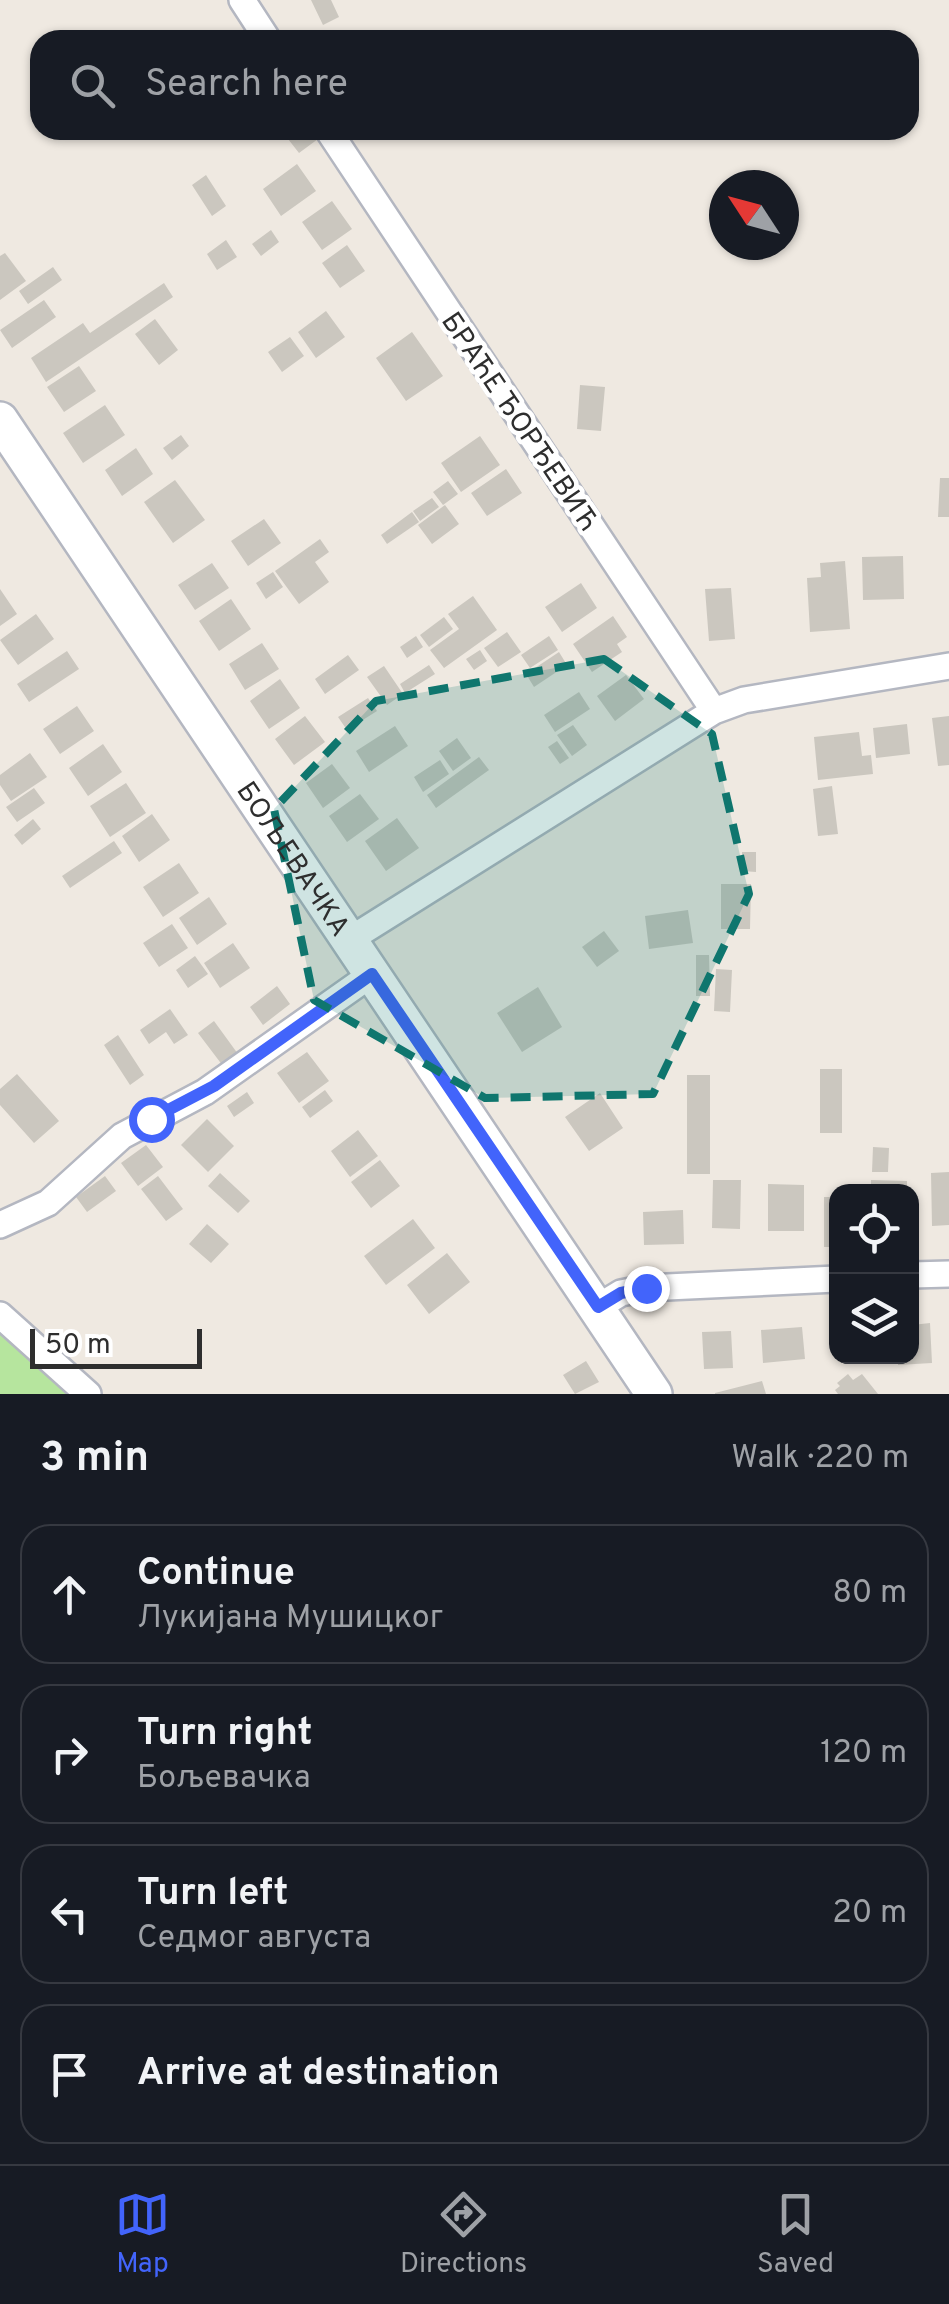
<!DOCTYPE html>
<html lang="en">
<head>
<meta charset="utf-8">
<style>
  body { margin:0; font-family:Overpass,sans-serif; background:#20242c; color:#f1f3f6 }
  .controls { position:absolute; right:30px; bottom:30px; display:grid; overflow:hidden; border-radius:20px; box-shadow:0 2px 8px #0004 }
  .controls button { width:90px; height:90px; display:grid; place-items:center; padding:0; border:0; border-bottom:2px solid #363941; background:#171b24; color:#f1f3f6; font:50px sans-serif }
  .compass { position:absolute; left:709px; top:170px; width:90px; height:90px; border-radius:50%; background:#171b24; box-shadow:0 2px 8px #0004; rotate:306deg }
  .scale { position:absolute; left:30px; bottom:25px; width:172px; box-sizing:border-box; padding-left:10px; border:5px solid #2e2e2e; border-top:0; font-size:28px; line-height:35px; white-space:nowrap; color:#2e2e2e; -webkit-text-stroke:8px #fff; paint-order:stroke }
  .stop { position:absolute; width:30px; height:30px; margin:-22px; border:8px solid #4264fb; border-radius:50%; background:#fff }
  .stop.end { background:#4264fb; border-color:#fff; box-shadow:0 2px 10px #0008 }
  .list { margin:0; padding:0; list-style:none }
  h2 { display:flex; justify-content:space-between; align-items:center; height:130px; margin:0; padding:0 40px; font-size:42px }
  h2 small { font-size:32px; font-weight:400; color:#9ea1a6 }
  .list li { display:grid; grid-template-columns:65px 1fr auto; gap:30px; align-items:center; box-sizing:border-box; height:140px; margin:0 20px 20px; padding:0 20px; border:2px solid #363941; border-radius:30px }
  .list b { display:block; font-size:38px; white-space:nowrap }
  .list p { margin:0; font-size:32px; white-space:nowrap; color:#9ea1a6 }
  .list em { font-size:32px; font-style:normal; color:#9ea1a6 }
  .icon { flex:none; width:55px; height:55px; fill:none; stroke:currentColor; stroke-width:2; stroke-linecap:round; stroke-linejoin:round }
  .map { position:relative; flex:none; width:949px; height:1394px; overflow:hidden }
  .search { position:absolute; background:#171b24; box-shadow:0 2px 8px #0004; left:30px; right:30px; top:30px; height:110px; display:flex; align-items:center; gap:25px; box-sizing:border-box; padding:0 35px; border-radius:30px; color:#9ea1a6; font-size:38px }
  .sheet { height:770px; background:#171b24 }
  nav { display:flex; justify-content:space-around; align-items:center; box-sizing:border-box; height:140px; border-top:2px solid #363941; background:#171b24; font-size:28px; color:#9ea1a6 }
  nav a { display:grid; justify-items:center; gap:5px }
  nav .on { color:#4264fb }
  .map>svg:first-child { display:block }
  .green { fill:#b6e59e }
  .building { fill:#cbc7bf }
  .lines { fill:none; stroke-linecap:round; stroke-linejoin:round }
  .street-casing { stroke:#b4b7c1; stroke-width:30 }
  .secondary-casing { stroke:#b4b7c1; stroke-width:40 }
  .street { stroke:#fff; stroke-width:25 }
  .secondary { stroke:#fff; stroke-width:35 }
  .route { stroke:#4264fb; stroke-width:12 }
  .marked { fill:#0f766e; fill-opacity:0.2; stroke:#0f766e; stroke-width:8; stroke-dasharray:20 12; stroke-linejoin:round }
  .labels { text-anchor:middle; stroke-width:9; stroke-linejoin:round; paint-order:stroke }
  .street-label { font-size:28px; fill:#2e2e2e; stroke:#fff }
</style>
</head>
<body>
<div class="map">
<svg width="949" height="1394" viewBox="0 0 949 1394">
  <rect width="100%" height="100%" fill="#efe9e1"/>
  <path class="green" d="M0 1323 88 1394H0Z"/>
  <path class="building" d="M311 0H331L339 17 323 25Z
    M281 130H311L318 139 299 153Z
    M297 164 316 191 281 216 263 189Z
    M206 175 226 206 212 216 192 185Z
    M332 201 352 229 322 250 302 222Z
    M271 230 279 242 261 256 252 244Z
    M226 240 237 257 217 270 207 254Z
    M347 245 365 271 340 288 322 263Z
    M5 253 26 281 0 300V256Z
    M53 267 62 280 28 304 19 291Z
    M164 283 173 297 46 382 31 358 83 323 90 333Z
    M44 300 56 317 12 348 0 330Z
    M326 311 345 337 316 358 298 332Z
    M155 319 178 350 159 365 135 334Z
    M412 332 443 376 406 401 376 358Z
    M290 337 304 356 282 372 268 352Z
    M79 366 96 391 64 412 47 387Z
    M580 385 605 387 601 431 577 429Z
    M105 405 125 435 83 463 63 433Z
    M181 435 189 446 172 460 163 448Z
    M480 436 500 465 461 492 441 463Z
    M136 448 153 474 122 496 105 470Z
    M506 469 522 493 487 516 471 493Z
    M940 478H949V517H938Z
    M175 480 205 520 173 543 144 502Z
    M448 481 458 494 443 505 433 492Z
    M432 498 439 507 420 521 413 511Z
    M445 505 459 524 432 544 418 525Z
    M412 512 419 522 387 544 381 535Z
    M264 519 281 543 248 566 231 541Z
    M320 539 329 552 315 562 329 582 299 604 275 571Z
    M903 556 904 599 863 600 862 557Z
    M845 561 850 629 810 632 807 578 821 577 820 563Z
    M212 563 229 588 195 610 178 585Z
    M273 572 283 587 266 599 256 583Z
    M581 583 597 608 562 632 545 607Z
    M731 588 735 639 709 641 705 589Z
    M0 589 17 614 0 626Z
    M473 596 497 630 444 668 430 650 459 629 448 614Z
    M231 599 251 629 219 651 199 621Z
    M36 614 54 639 18 665 0 640Z
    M613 616 627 637 617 644 622 652 592 672 573 644Z
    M444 617 453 629 429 647 420 635Z
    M507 632 521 652 498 667 484 648Z
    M416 636 423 647 407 658 400 647Z
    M549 636 558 650 530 668 521 655Z
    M262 643 279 669 245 690 229 664Z
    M480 650 487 661 474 670 466 659Z
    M67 651 79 669 29 702 17 684Z
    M559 652 567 665 534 687 526 674Z
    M348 655 359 670 325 694 315 679Z
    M429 665 435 674 405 693 400 684Z
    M384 666 403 694 387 705 367 677Z
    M626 675 644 699 615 721 597 696Z
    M280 679 300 708 269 729 250 701Z
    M579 692 590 709 555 732 544 715Z
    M368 698 377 711 347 730 338 717Z
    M77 706 94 731 60 754 43 729Z
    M305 716 325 742 294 765 275 739Z
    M949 716V765L938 766 932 718Z
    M907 724 910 754 876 758 873 728Z
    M573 725 587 745 572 756 557 735Z
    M395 726 408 746 369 772 356 751Z
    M859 732 862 756 871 755 873 774 818 780 814 737Z
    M457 738 471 758 453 771 439 751Z
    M557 741 569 758 560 764 548 747Z
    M103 744 122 772 88 796 69 768Z
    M30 753 47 777 11 801 0 785V775Z
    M479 757 489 770 436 808 427 795Z
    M440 760 449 774 423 792 414 777Z
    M332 764 350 788 323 808 306 783Z
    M126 783 146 813 110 837 90 806Z
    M832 786 838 834 818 836 813 789Z
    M34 788 45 803 17 822 6 807Z
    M360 794 379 819 347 842 329 816Z
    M152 814 170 840 139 862 122 836Z
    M397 818 419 848 386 871 365 841Z
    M33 819 41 829 22 845 14 835Z
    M114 841 122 853 70 888 62 876Z
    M742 852H756V872L742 871Z
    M179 863 199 893 163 917 143 887Z
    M721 884H751L750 929H721Z
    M209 897 227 924 197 945 179 918Z
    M688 910 693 943 649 949 645 916Z
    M172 924 188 948 159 967 143 943Z
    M604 931 619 951 597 967 582 947Z
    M233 943 250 968 220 988 204 963Z
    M696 955H709L710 996H696Z
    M195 956 208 974 188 988 176 970Z
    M716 969 732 970 730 1012 714 1011Z
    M277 986 290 1004 263 1025 250 1007Z
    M538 987 562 1027 522 1052 497 1013Z
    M170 1009 188 1035 174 1044 166 1032 149 1044 140 1030Z
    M214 1021 238 1054 223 1066 198 1033Z
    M118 1035 144 1075 130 1085 104 1045Z
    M307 1052 329 1081 299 1103 277 1073Z
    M820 1069H842V1133H820Z
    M17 1074 59 1121 34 1143 0 1105V1089Z
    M687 1075H710V1174H687Z
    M325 1090 333 1101 310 1118 302 1107Z
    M247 1092 254 1103 234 1117 227 1106Z
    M600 1093 623 1128 589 1151 565 1117Z
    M207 1119 234 1146 208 1172 181 1145Z
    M358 1130 378 1156 350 1177 331 1151Z
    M146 1145 163 1167 138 1186 121 1163Z
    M873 1147 889 1148 888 1172H872Z
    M380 1160 400 1186 371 1208 351 1182Z
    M949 1172V1225L932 1226 931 1173Z
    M220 1173 250 1201 238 1213 208 1186Z
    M105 1176 116 1191 87 1212 76 1197Z
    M158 1176 183 1209 166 1221 141 1189Z
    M713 1180H741L740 1229 712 1228Z
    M871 1180 907 1181V1192H871Z
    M768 1184 804 1185V1231H768Z
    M824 1197H836V1247H824Z
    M683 1210 684 1244 644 1245 643 1212Z
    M413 1219 435 1248 386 1285 364 1256Z
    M207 1224 229 1244 211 1263 189 1244Z
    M447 1253 470 1282 429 1314 407 1285Z
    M930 1323 932 1363 898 1365V1356H912V1325Z
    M802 1327 805 1359 763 1363 761 1330Z
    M731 1331 733 1368 704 1369 702 1332Z
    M586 1361 599 1382 575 1394 563 1375Z
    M848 1374 853 1380 862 1374 878 1394H838L835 1390 840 1386 837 1383Z
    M762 1381 766 1394H715V1393Z"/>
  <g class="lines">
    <g class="street-casing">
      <path id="street" d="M242 0 268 40
        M328 130 714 711
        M349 940 714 711 744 700 949 666
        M0 1225 48 1203 122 1136 205 1092 372 974
        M912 1275 949 1274
        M598 1307 621 1293 646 1288 836 1279
        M0 1315 88 1394"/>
    </g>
    <g class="secondary-casing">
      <g id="secondary">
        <path id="s1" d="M0 420 654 1394"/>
      </g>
    </g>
    <use href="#street" class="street"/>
    <use href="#secondary" class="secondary"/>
  </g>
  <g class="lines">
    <path class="route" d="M151 1119 214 1086 372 974 598 1307 621 1293 646 1288"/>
  </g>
  <path class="marked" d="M604 659 712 734 749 894 653 1094 485 1098 314 1000 274 809 376 701Z"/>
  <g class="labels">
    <g class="street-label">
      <text transform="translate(521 421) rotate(56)" y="10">БРАЋЕ ЂОРЂЕВИЋ</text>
      <text dy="10" stroke="none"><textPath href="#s1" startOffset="528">БОЉЕВАЧКА</textPath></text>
    </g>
  </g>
</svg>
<div class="controls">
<button><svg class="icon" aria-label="locate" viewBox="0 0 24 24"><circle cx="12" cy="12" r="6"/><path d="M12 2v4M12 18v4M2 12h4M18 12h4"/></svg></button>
<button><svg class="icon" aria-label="layers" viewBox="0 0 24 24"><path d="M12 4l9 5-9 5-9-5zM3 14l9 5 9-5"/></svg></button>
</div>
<svg class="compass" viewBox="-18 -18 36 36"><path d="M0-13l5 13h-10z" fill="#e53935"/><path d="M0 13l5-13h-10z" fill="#9ea1a6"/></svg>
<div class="scale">50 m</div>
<div class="stop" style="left:151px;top:1119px"></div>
<div class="stop end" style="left:646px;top:1288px"></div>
<div class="search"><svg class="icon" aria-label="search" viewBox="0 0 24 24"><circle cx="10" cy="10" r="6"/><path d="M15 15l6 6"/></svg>Search here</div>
</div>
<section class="sheet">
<h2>3 min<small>Walk · 220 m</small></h2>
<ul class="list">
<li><svg class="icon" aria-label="ahead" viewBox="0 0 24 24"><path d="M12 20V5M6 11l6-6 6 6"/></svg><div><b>Continue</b><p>Лукијана Мушицког</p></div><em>80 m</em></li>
<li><svg class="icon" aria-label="right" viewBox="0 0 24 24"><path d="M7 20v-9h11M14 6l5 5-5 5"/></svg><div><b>Turn right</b><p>Бољевачка</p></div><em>120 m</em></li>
<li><svg class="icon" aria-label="left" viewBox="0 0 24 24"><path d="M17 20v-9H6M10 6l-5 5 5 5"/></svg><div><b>Turn left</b><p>Седмог августа</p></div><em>20 m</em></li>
<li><svg class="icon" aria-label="arrive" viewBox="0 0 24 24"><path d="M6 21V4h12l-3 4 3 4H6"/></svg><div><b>Arrive at destination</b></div></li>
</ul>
</section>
<nav>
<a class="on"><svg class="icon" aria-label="map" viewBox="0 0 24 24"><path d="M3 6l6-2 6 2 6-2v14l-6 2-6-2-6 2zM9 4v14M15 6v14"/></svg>Map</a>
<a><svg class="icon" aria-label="directions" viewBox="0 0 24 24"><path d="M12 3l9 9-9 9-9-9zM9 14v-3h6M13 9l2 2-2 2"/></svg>Directions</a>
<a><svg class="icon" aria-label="saved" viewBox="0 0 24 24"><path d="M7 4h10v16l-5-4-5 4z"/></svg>Saved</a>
</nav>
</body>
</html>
